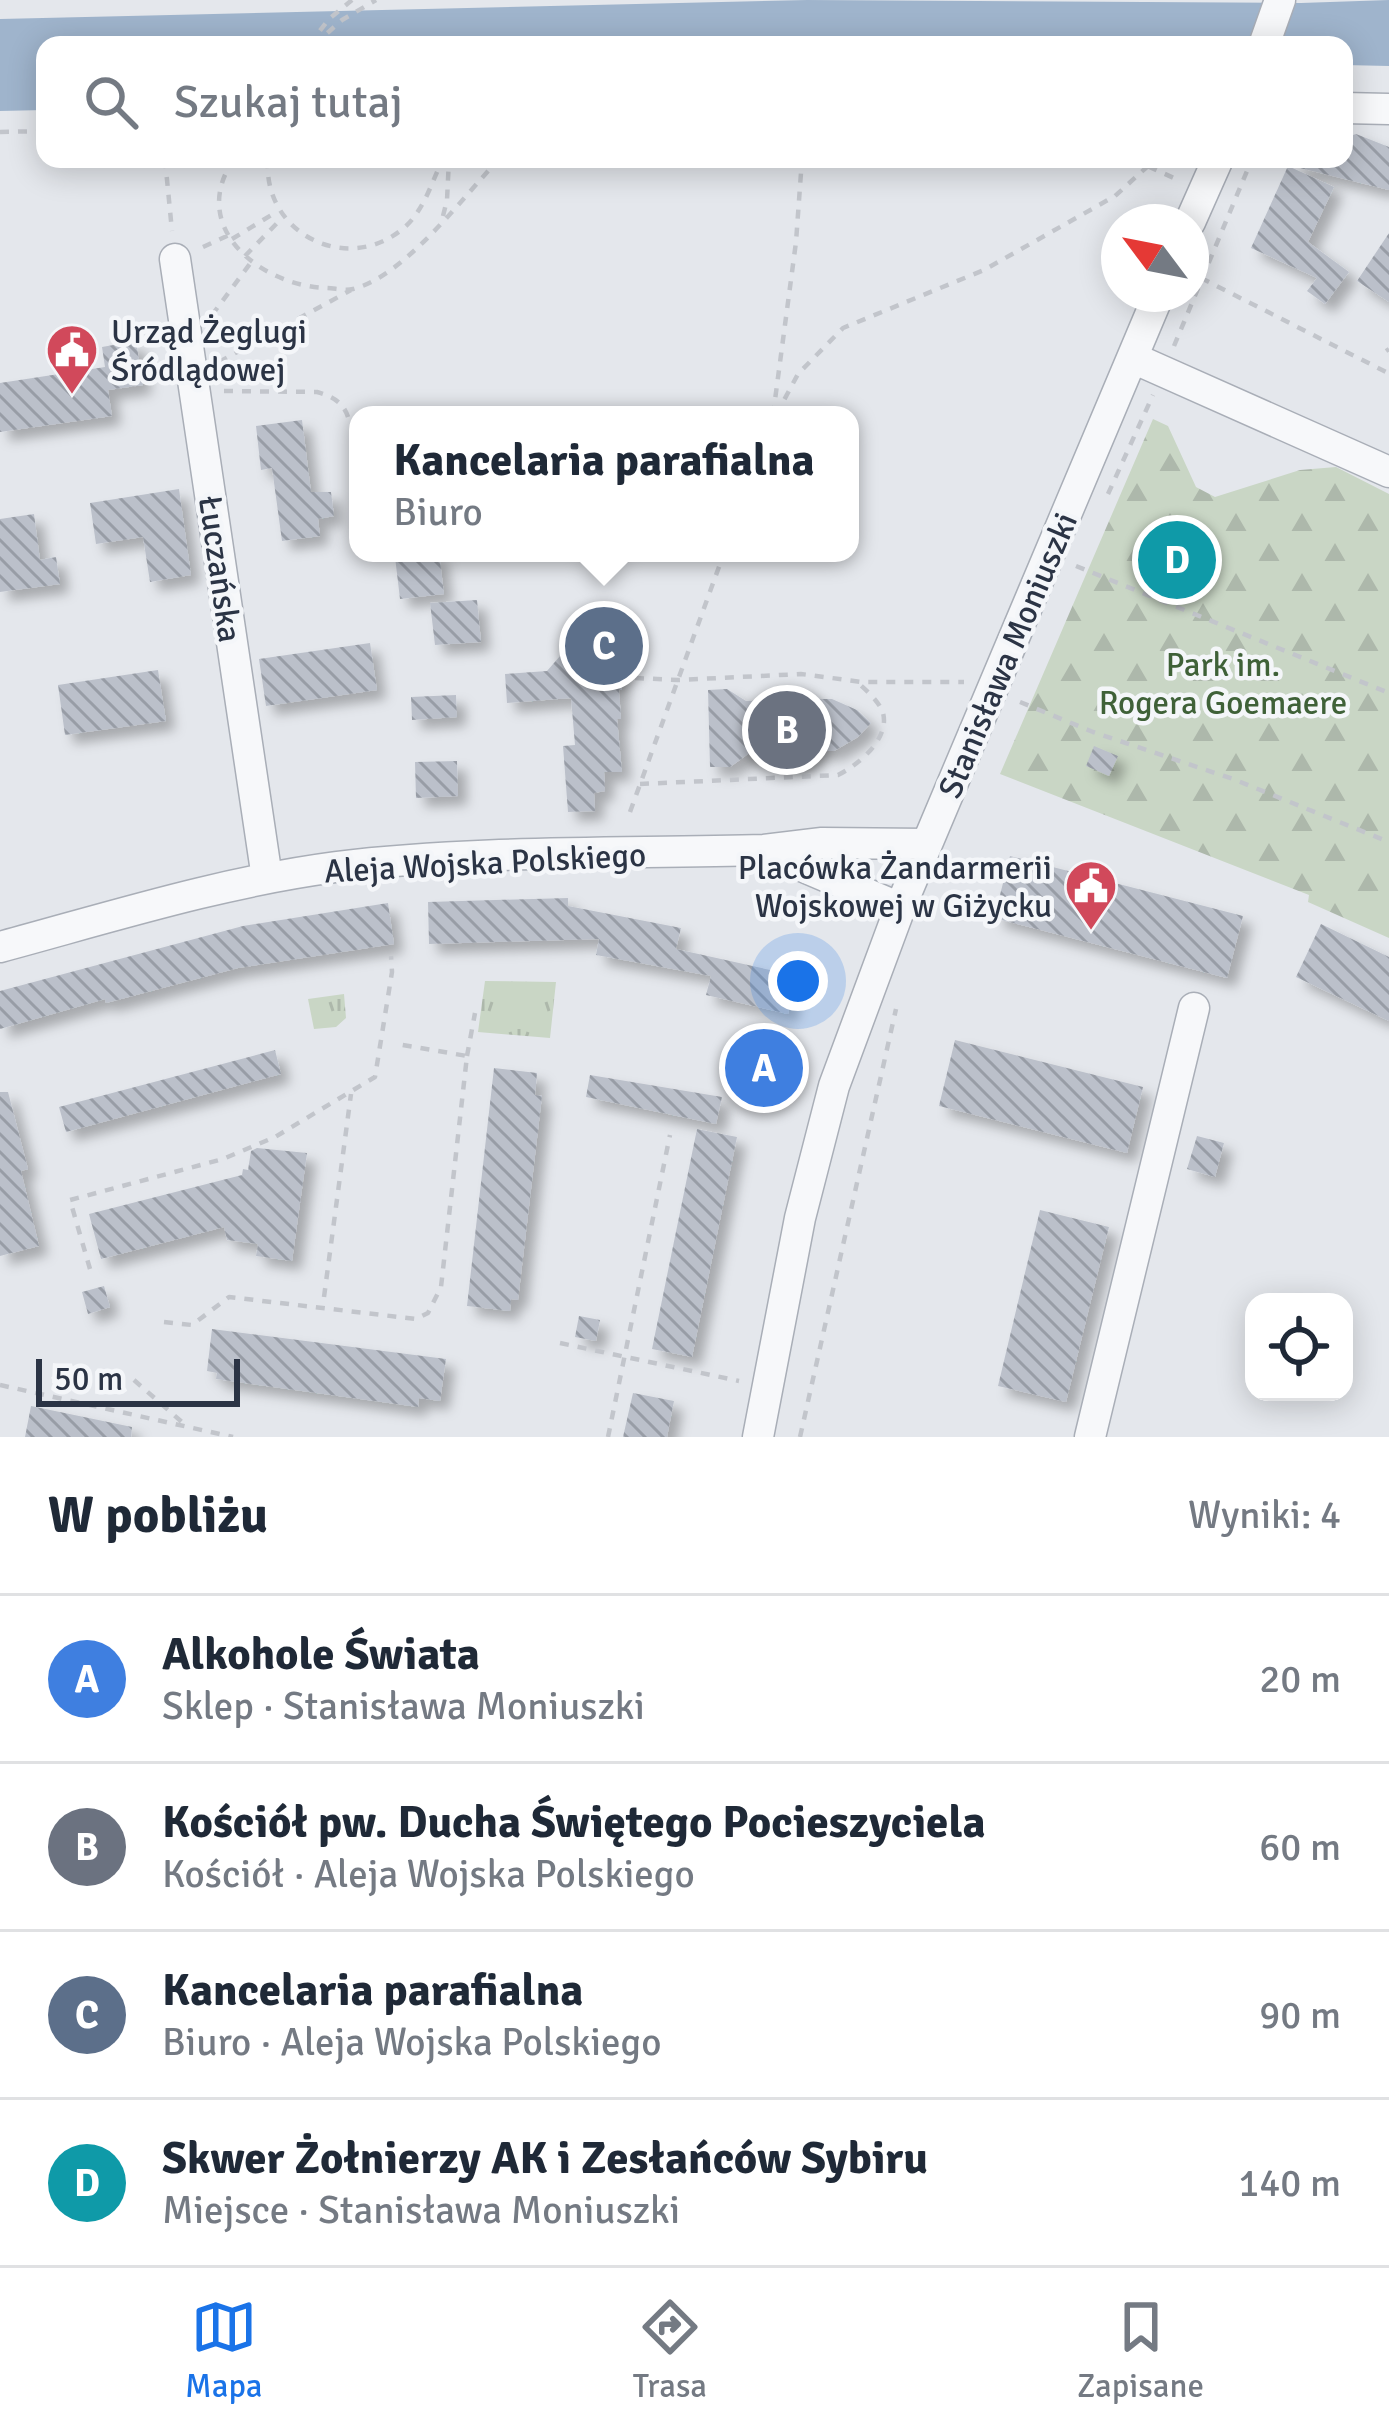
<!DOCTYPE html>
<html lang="pl">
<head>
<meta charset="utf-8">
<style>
  body { margin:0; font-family:Signika,sans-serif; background:#f6f6f7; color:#1f2937 }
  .controls { position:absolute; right:36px; bottom:36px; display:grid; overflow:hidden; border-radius:24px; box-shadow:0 6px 30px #0003 }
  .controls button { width:108px; height:108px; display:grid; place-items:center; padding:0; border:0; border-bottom:3px solid #e0e1e3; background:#fff; color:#1f2937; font:60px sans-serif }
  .compass { position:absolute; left:1101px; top:204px; width:108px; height:108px; border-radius:50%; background:#fff; box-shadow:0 6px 30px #0003; rotate:302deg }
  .scale { position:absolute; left:36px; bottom:30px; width:204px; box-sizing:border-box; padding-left:12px; border:6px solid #2b3445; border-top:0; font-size:33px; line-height:42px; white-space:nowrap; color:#2b3445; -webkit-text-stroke:9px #f4f6f9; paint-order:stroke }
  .you { position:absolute; left:798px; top:981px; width:42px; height:42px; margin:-30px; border:9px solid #fff; border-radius:50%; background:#1a73e8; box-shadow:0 0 0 18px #1a73e833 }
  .badge { display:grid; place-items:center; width:78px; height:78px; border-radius:50%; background:#1a73e8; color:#fff; font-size:39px; font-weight:700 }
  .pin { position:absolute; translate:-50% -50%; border:6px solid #fff; box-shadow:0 3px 12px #0006 }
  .popup { position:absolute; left:349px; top:406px; width:510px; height:156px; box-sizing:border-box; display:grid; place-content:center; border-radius:24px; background:#fff; filter:drop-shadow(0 3px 9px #0005); font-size:39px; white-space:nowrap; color:#747a83 }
  .popup b { font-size:45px; color:#1f2937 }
  .popup::after { content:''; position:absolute; left:50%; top:100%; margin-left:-24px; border:24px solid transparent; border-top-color:#fff }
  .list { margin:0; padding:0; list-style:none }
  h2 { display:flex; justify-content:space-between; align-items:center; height:156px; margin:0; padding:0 48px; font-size:51px }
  h2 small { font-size:39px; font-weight:400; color:#747a83 }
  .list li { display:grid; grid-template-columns:78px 1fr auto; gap:36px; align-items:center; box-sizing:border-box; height:168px; padding:0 48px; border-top:3px solid #e0e1e3 }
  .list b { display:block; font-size:45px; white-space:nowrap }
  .list p { margin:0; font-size:39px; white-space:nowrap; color:#747a83 }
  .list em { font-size:39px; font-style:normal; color:#747a83 }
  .icon { flex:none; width:66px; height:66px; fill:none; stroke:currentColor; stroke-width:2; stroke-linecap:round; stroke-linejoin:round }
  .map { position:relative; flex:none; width:1389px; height:1437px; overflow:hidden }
  .search { position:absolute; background:#fff; box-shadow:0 6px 30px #0003; left:36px; right:36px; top:36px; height:132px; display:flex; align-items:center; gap:30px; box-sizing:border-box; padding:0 42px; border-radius:24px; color:#747a83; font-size:45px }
  .sheet { height:828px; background:#fff }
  nav { display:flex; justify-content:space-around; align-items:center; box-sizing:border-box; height:168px; border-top:3px solid #e0e1e3; background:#fff; font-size:33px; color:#747a83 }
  nav a { display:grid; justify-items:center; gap:6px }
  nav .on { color:#1a73e8 }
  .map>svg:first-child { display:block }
  .forest { fill:url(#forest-firs) }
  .park { fill:url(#park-tufts) }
  .water { fill:#9fb4cc }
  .building { fill:url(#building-back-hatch); filter:url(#shadow) }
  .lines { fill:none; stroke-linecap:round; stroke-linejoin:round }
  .minor-casing { stroke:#a9aeb7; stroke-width:33 }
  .path { stroke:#c2c5cb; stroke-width:4.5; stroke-dasharray:9 9; stroke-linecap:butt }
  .minor { stroke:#f7f8fa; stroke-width:30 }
  .labels { text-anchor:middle; stroke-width:9; stroke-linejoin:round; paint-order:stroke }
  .poi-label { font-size:33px; fill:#2b3445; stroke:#f4f6f9; text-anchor:start }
  .street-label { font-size:33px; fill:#2b3445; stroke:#f4f6f9 }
  .park-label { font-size:33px; fill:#3f6138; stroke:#f4f6f9 }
</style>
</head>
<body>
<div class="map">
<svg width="1389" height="1437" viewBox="0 0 1389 1437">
  <defs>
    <pattern id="forest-firs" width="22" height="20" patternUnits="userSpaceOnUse" patternTransform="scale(3)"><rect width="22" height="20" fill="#c9d6c5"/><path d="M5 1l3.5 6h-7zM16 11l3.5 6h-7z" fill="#adb8ab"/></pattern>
    <pattern id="park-tufts" width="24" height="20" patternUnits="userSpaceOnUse" patternTransform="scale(3)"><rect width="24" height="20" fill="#c9d6c5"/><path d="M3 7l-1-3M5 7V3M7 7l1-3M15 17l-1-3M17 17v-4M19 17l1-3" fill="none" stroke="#adb8ab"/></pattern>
    <pattern id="building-back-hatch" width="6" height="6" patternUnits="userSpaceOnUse" patternTransform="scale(3)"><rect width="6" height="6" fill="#bbc0ca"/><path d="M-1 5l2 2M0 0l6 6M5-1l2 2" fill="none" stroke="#989da6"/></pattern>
    <filter id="shadow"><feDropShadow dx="9" dy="9" stdDeviation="6" flood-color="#0004"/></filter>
  </defs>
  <rect width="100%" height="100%" fill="#e4e7ec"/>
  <path class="forest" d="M1153 419 1168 426 1196 487 1215 497 1300 470 1336 467 1389 494V938L1308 902 1309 895 1000 774Z"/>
  <path class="park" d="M485 981 556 982 550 1038 478 1032Z
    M344 994 346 1018 336 1027 314 1029 308 999Z"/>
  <path class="water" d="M807 0 1301 3 1389 0V66L1344 65V45L1247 43 45 45V110L0 111V19Z"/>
  <path class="building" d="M1356 134 1389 147V190L1296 167 1297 159H1344V138Z
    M1288 166 1334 187 1308 242 1349 272 1325 304 1307 291 1317 278 1251 248Z
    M1389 233V302L1357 281Z
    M136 341 143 385 108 390 112 416 0 432V383L105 367 102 347Z
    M302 420 311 492H331L334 516 318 519 320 536 282 541 272 468 261 470 256 426Z
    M179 489 191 575 150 582 143 537 96 544 90 503Z
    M34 514 40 560 56 557 60 584 0 592V519Z
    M439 553 444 594 400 599 395 557Z
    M477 600 481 642 435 645 430 603Z
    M589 615 602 626 614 625 622 690H619L621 719H617L622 772H604L605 791 594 793 595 811 568 812 563 746 575 745 571 698 507 703 505 674 547 671 567 648 565 629 577 628Z
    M370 643 377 690 266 706 259 659Z
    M158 670 166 721 65 735 58 685Z
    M788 687H800L820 699H832L857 710 871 723 858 737 834 751H821L803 764 790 765 770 753 748 754 730 767H710L708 690 727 689 746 701 769 700Z
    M456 695 457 717 412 720 411 697Z
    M1094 746 1118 756 1109 776 1086 766Z
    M457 761 458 796 416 798 415 762Z
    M1010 856 1243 916 1227 978 994 918Z
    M568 898V906L681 928 676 949 797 976 788 1014 706 995 711 976 596 955 599 939 429 944 428 902Z
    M388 903 394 944 238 968 106 1003 105 999 0 1029V991L243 926Z
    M1321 924 1389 957V1021L1296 977Z
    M955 1040 1143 1087 1127 1153 939 1106Z
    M275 1050 281 1074 66 1132 59 1107Z
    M748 1052 777 1058 772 1083 742 1077Z
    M494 1068 537 1073 535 1095 542 1096 518 1300 511 1299 510 1311 467 1306Z
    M590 1075 722 1097 716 1124 586 1097Z
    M0 1092H8L28 1169 21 1171 39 1246 0 1256Z
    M697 1129 737 1137 692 1357 652 1349Z
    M1197 1136 1224 1143 1215 1177 1187 1169Z
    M257 1148 307 1153 292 1261 256 1256 258 1244 227 1240 224 1227 101 1259 89 1214 242 1175 243 1169 248 1170 251 1151Z
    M1040 1210 1109 1227 1066 1402 998 1386Z
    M104 1286 110 1307 88 1314 82 1292Z
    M579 1316 600 1320 596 1341 575 1337Z
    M212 1329 446 1359 440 1401 419 1398 418 1407 216 1379 217 1373 207 1371Z
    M633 1393 674 1401 667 1437H623Z
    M31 1406 132 1427 131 1437H25Z"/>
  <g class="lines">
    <g class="minor-casing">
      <path id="minor" d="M1264 45 1280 0
        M1344 108 1389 109
        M1190 222 1218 159
        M175 259 267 878
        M1133 358 1389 472
        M764 850 900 908
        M0 947C111 917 222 882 336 867 474 850 625 854 764 850L822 843 927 844
        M758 1437 800 1218 834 1086 900 908 1159 294
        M1090 1437 1194 1008"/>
    </g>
    <path class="path" d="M309 45 329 19 352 0
      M314 45 342 20 376 0
      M0 132 45 131
      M165 159 172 231
      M234 159C187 227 260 285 325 288 334 288 345 291 353 289 405 276 463 197 499 159
      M268 159C262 235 350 277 406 226 425 208 432 181 443 159
      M1132 159 1176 179
      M443 216 447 200 449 159
      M232 239 278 211
      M203 247 229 235
      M245 256 283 217
      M1201 278 1386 372
      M212 315 252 261
      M1174 346 1252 159
      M1386 351 1389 349
      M219 362 351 290
      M224 391 317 392C332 396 343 402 348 417
      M773 415 796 242 802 159
      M776 415 798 374 843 328 984 270 1115 196 1148 166
      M1108 494 1153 395
      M1076 566 1389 693
      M635 678 678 680 801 674 862 682H964
      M1020 702 1093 732 1233 779 1389 842
      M640 784 838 775C858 765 890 739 883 713 879 701 866 690 857 682
      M630 812 724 553
      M467 1056 475 1013
      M90 1269 70 1200 223 1159 275 1137 375 1077 392 972 391 956
      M324 1297 351 1094
      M164 1322 192 1325 229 1297 416 1319 428 1313 441 1287 467 1056 397 1044
      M560 1343 739 1381
      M134 1380 183 1423
      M0 1385 233 1437
      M608 1437 670 1135
      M800 1437 896 1009"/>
    <use href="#minor" class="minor"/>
  </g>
  <defs>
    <g id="civic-pin" transform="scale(2.7)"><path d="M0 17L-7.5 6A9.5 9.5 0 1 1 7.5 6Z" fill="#d1495b" stroke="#f4f6f9"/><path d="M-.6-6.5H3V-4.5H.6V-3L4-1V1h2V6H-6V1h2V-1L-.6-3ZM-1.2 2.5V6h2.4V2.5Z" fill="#fff"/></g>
  </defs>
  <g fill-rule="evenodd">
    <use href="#civic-pin" x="72" y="350"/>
    <use href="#civic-pin" x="1091" y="886"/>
  </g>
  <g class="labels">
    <g class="poi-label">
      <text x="111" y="343">Urząd Żeglugi<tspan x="111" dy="38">Śródlądowej</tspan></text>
      <text x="1052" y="879" text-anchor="end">Placówka Żandarmerii<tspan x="1052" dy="38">Wojskowej w Giżycku</tspan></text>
    </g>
    <g class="street-label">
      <text transform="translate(221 569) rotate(82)" y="12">Łuczańska</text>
      <text transform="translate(1007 655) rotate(-67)" y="12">Stanisława Moniuszki</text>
      <text transform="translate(485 862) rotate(-3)" y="12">Aleja Wojska Polskiego</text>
    </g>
    <g class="park-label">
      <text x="1223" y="676">Park im.<tspan x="1223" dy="38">Rogera Goemaere</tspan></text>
    </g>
  </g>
</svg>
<div class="controls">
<button><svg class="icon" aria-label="locate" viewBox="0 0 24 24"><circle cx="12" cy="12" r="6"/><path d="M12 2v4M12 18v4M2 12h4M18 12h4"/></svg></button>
</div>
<svg class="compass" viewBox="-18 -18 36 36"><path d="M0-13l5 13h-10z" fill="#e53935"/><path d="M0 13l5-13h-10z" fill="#747a83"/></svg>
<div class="scale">50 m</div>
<div class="you"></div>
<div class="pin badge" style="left:764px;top:1068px;background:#3f7fe0">A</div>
<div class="pin badge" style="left:787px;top:730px;background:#6b7280">B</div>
<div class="pin badge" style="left:604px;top:646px;background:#5c6f8a">C</div>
<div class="popup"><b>Kancelaria parafialna</b>Biuro</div>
<div class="pin badge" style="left:1177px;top:560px;background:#0f9aa8">D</div>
<div class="search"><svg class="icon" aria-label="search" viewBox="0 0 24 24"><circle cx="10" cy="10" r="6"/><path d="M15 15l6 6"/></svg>Szukaj tutaj</div>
</div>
<section class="sheet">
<h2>W pobliżu<small>Wyniki: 4</small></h2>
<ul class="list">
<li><span class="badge" style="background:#3f7fe0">A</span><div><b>Alkohole Świata</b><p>Sklep · Stanisława Moniuszki</p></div><em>20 m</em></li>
<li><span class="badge" style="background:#6b7280">B</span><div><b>Kościół pw. Ducha Świętego Pocieszyciela</b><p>Kościół · Aleja Wojska Polskiego</p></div><em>60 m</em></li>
<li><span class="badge" style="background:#5c6f8a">C</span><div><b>Kancelaria parafialna</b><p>Biuro · Aleja Wojska Polskiego</p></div><em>90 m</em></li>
<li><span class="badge" style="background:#0f9aa8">D</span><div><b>Skwer Żołnierzy AK i Zesłańców Sybiru</b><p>Miejsce · Stanisława Moniuszki</p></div><em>140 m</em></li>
</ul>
</section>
<nav>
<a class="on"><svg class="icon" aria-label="map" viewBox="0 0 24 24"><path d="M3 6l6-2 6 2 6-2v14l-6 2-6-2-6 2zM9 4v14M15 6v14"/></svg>Mapa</a>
<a><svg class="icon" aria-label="directions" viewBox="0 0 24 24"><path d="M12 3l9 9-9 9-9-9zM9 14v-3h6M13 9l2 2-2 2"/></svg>Trasa</a>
<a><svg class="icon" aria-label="saved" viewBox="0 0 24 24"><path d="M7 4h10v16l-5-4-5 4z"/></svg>Zapisane</a>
</nav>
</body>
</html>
